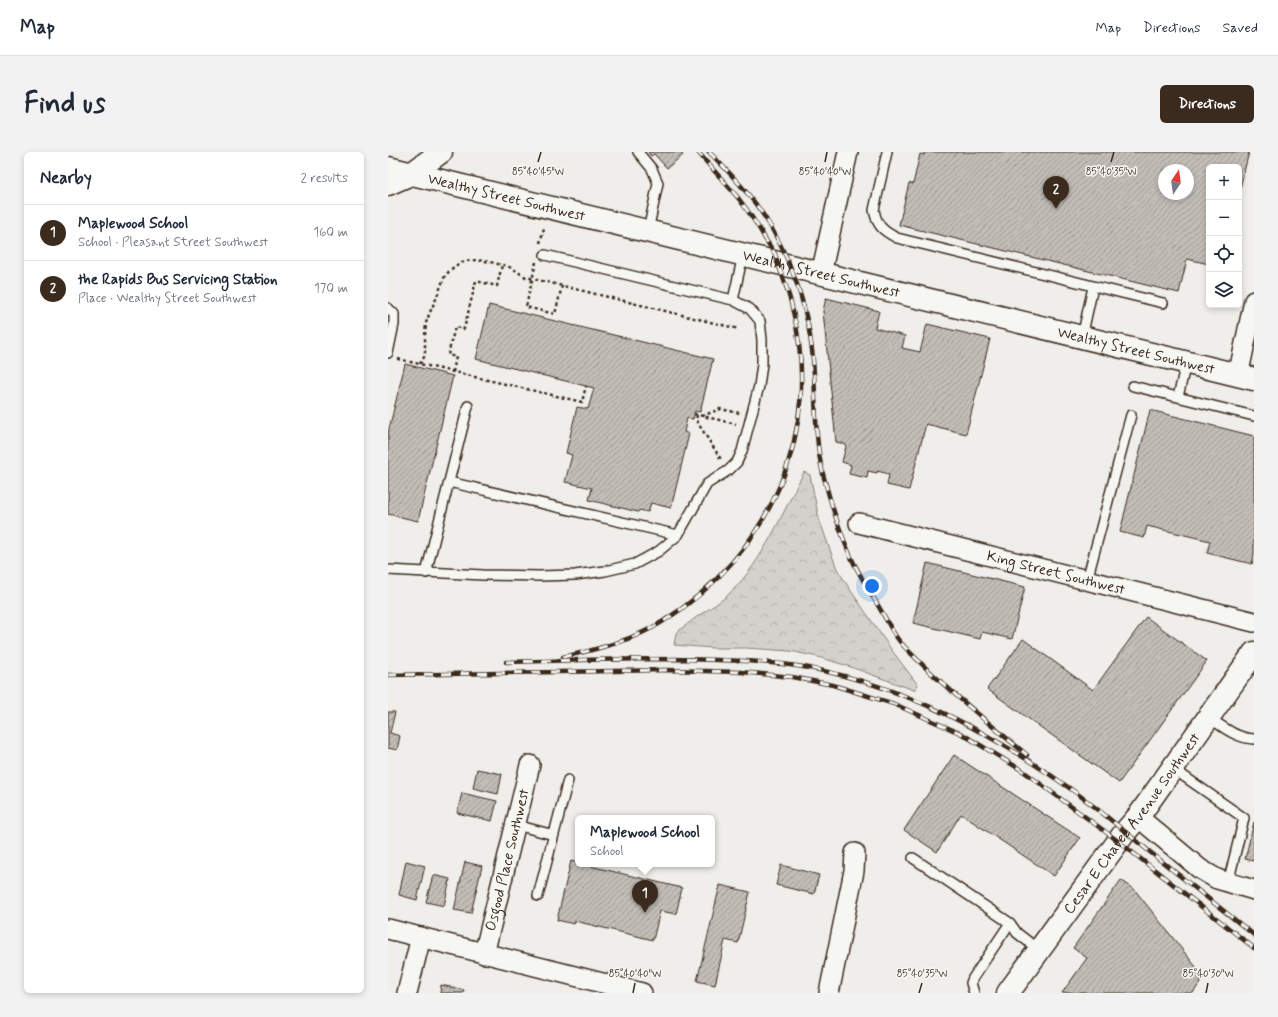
<!DOCTYPE html>
<html lang="en">
<head>
<meta charset="utf-8">
<style>
  body { margin:0; font-family:Mynerve,sans-serif; background:#f2f2f3; color:#1f2937 }
  .controls { position:absolute; right:12px; top:12px; display:grid; overflow:hidden; border-radius:6px; box-shadow:0 2px 6px #0003 }
  .controls button { width:36px; height:36px; display:grid; place-items:center; padding:0; border:0; border-bottom:1px solid #e0e1e3; background:#fff; color:#1f2937; font:20px sans-serif }
  .compass { position:absolute; left:770px; top:12px; width:36px; height:36px; border-radius:50%; background:#fff; box-shadow:0 2px 6px #0003; rotate:13deg }
  .you { position:absolute; left:484px; top:434px; width:14px; height:14px; margin:-10px; border:3px solid #fff; border-radius:50%; background:#1a73e8; box-shadow:0 0 0 6px #1a73e833 }
  .badge { display:grid; place-items:center; width:26px; height:26px; border-radius:50%; background:#3b2a1e; color:#fff; font-size:13px; font-weight:700 }
  .pin { position:absolute; translate:-50% -33px; filter:drop-shadow(0 1px 2px #0008) }
  .pin::after { content:''; position:absolute; top:21px; width:14px; height:12px; background:inherit; clip-path:polygon(0 0,100% 0,50% 100%) }
  .popup { position:absolute; left:187px; top:663px; width:140px; height:52px; box-sizing:border-box; display:grid; place-content:center; border-radius:6px; background:#fff; filter:drop-shadow(0 1px 3px #0005); font-size:13px; white-space:nowrap; color:#747a83 }
  .popup b { font-size:15px; color:#1f2937 }
  .popup::after { content:''; position:absolute; left:50%; top:100%; margin-left:-8px; border:8px solid transparent; border-top-color:#fff }
  .list { margin:0; padding:0; list-style:none }
  h2 { display:flex; justify-content:space-between; align-items:center; height:52px; margin:0; padding:0 16px; font-size:17px }
  h2 small { font-size:13px; font-weight:400; color:#747a83 }
  .list li { display:grid; grid-template-columns:26px 1fr auto; gap:12px; align-items:center; box-sizing:border-box; height:56px; padding:0 16px; border-top:1px solid #e0e1e3 }
  .list b { display:block; font-size:15px; white-space:nowrap }
  .list p { margin:0; font-size:13px; white-space:nowrap; color:#747a83 }
  .list em { font-size:13px; font-style:normal; color:#747a83 }
  .icon { flex:none; width:22px; height:22px; fill:none; stroke:currentColor; stroke-width:2; stroke-linecap:round; stroke-linejoin:round }
  .map { position:relative; flex:none; width:866px; height:841px; overflow:hidden; border-radius:6px }
  header { display:flex; align-items:center; gap:24px; box-sizing:border-box; height:56px; padding:0 20px; background:#fff; border-bottom:1px solid #e0e1e3 }
  header strong { font-size:19px }
  nav { display:flex; gap:22px; margin-inline-start:auto; font-size:14px }
  .intro { display:flex; align-items:center; justify-content:space-between; box-sizing:border-box; height:96px; padding:0 24px }
  h1 { margin:0; font-size:28px }
  .button { padding:10px 18px; border-radius:6px; background:#3b2a1e; color:#fff; font-size:14px; font-weight:700 }
  main { display:flex; gap:24px; padding:0 24px }
  aside { flex:1; background:#fff; border-radius:6px; box-shadow:0 2px 6px #0003 }
  .map>svg:first-child { display:block }
  .forest { fill:url(#forest-crowns); stroke:#887e75 }
  .building { fill:url(#building-hatch); stroke:#3b2a1e; fill-rule:evenodd }
  .lines { fill:none; stroke-linecap:round; stroke-linejoin:round }
  .lane-casing { stroke:#3b2a1e; stroke-width:12 }
  .street-casing { stroke:#3b2a1e; stroke-width:22 }
  .secondary-casing { stroke:#3b2a1e; stroke-width:25 }
  .path { stroke:#3b2a1e; stroke-width:2.5; stroke-dasharray:3 3; stroke-linecap:butt }
  .lane { stroke:#f6f6f2; stroke-width:9 }
  .street { stroke:#f6f6f2; stroke-width:19 }
  .secondary { stroke:#f6f6f2; stroke-width:22 }
  .rail-casing { stroke:#3b2a1e; stroke-width:4.5 }
  .rail { stroke:#f6f6f2; stroke-width:3; stroke-dasharray:9; stroke-linecap:butt }
  .ticks { fill:none; stroke:#3b2a1e; stroke-width:1.5 }
  .labels { text-anchor:middle; stroke-width:3; stroke-linejoin:round; paint-order:stroke }
  .street-label { font-size:15px; fill:#3b2a1e; stroke:#f6f6f2 }
  .ticks-label { font-size:10px; text-anchor:middle; fill:#3b2a1e; stroke:#f6f6f2; stroke-width:3; stroke-linejoin:round; paint-order:stroke }
</style>
</head>
<body>
<header>
<strong>Map</strong>
<nav><a>Map</a><a>Directions</a><a>Saved</a></nav>
</header>
<div class="intro"><h1>Find us</h1><a class="button">Directions</a></div>
<main>
<aside>
<h2>Nearby<small>2 results</small></h2>
<ul class="list">
<li><span class="badge">1</span><div><b>Maplewood School</b><p>School · Pleasant Street Southwest</p></div><em>160 m</em></li>
<li><span class="badge">2</span><div><b>the Rapids Bus Servicing Station</b><p>Place · Wealthy Street Southwest</p></div><em>170 m</em></li>
</ul>
</aside>
<div class="map">
<svg width="866" height="841" viewBox="0 0 866 841">
  <defs>
    <pattern id="forest-crowns" width="20" height="18" patternUnits="userSpaceOnUse"><rect width="20" height="18" fill="#d4d1cc"/><path d="M2 6a3 3 0 1 1 6 0M12 15a3 3 0 1 1 6 0" fill="none" stroke="#b7b4af"/></pattern>
    <pattern id="building-hatch" width="6" height="6" patternUnits="userSpaceOnUse"><rect width="6" height="6" fill="#c2bdb7"/><path d="M-1 1l2-2M0 6l6-6M5 7l2-2" fill="none" stroke="#9f9a94"/></pattern>
  </defs>
  <rect width="100%" height="100%" fill="#efeeea"/>
  <filter id="ink" filterUnits="userSpaceOnUse"><feTurbulence type="fractalNoise" baseFrequency=".025" numOctaves="2"/><feDisplacementMap in="SourceGraphic" scale="8" xChannelSelector="R" yChannelSelector="G"/><feConvolveMatrix kernelMatrix="1 2 1 2 8 2 1 2 1" color-interpolation-filters="sRGB"/></filter>
  <g filter="url(#ink)">
    <path class="forest" d="M416 320 422 323 431 367 449 417 463 439 505 500 530 533 526 538 460 514 430 505 402 499 358 496H325L286 493 288 481C296 475 303 469 310 464 322 456 333 450 343 440 375 409 395 360 416 320Z"/>
    <path class="building" d="M260 0H292L295 3 279 16 266 2 263 4Z
      M536 0H861L851 40V15H821V112L799 107 791 141 511 73 521 31 525 32 532 2 536 3ZM776 18H800V42H776Z
      M438 146 491 159 487 176 517 184 514 196 532 200 539 172 602 187 578 282 538 272 521 338 499 333 501 322 489 319V321L480 319 479 326 461 322 463 313 454 310 458 294 457 292 448 290 435 159Z
      M101 153 325 207 312 260 307 259 305 267 299 266 296 280 301 282 283 356 263 351 260 360 251 358 250 360 201 348 204 336 177 330 184 303 178 301 189 255 200 257 206 236 88 207Z
      M17 212 65 224 30 369 0 362V281Z
      M762 258 866 284V402L864 412 819 401 822 389 759 374 756 386 732 380Z
      M539 411 637 435 624 487 594 480 592 487 525 471Z
      M758 465 819 509 731 631 599 537 635 487 705 538Z
      M0 560H7L2 581 12 584 9 598 0 596Z
      M566 603 692 686 666 724 573 662 549 700 516 678Z
      M89 617 114 622 110 642 85 636Z
      M74 641 109 649 104 669 69 661Z
      M866 670V709L857 707Z
      M18 709 37 714 29 748 11 743Z
      M183 709 190 711V712H194L294 736 288 762 272 759 265 788 187 769 186 772 169 768Z
      M77 710 94 714 83 761 66 758Z
      M393 713 431 723 426 742 388 733Z
      M45 723 62 727 56 754 38 750Z
      M733 728 746 737 816 825 805 841H674L699 806 685 796Z
      M332 733 362 740 350 791 337 788 327 833 309 829Z
      M53 833 76 838 75 841H52Z"/>
    <g class="lines">
      <g class="lane-casing">
        <path id="lane" d="M250 0 264 17 270 31 260 79
          M499 0 486 58C489 74 495 79 509 86L775 151
          M345 148 355 103
          M0 156 6 162V172L0 201
          M694 185 705 135
          M745 234 866 264
          M790 245 798 211
          M61 330 290 383
          M0 418 95 423 151 424 187 423 217 419 247 412 271 399 290 383 319 332 341 318 349 310 354 299 371 234 374 212V188L372 169 362 157 345 148 157 103
          M38 421 80 254
          M699 428 743 263
          M820 565C835 575 848 586 866 587
          M784 616 856 666 840 731
          M128 673 166 683
          M525 706 622 771 629 781 651 798
          M150 744 180 628
          M586 841 583 831 585 826 622 771"/>
      </g>
      <g class="street-casing">
        <g id="street">
          <path d="M433 122 460 0"/>
          <path d="M850 224 866 149"/>
          <path id="s1" d="M471 371 866 470"/>
          <path d="M750 665 812 717 829 727 866 738"/>
          <path d="M0 777 254 841"/>
          <path id="s2" d="M96 802 142 613"/>
          <path d="M19 841 33 785"/>
          <path d="M441 841 466 719 467 701"/>
        </g>
      </g>
      <g class="secondary-casing">
        <g id="secondary">
          <path id="s3" d="M0 16 866 227"/>
          <path d="M0 32 23 22 53 0"/>
          <path id="s4" d="M620 841 737 680 750 665 866 501"/>
        </g>
      </g>
      <path class="path" d="M152 91 156 76
        M148 110 138 155 167 162 174 134
        M10 207 194 250 198 234
        M32 212 36 205 37 201V184L38 171 42 160 48 147 56 126C70 105 88 106 110 112 115 113 121 114 125 117 130 119 133 123 138 125L351 177
        M65 220 68 205 60 203 67 175 76 177 88 129 109 134 114 113
        M306 262 348 272
        M309 263 308 268 334 309
        M314 264 332 257 352 261"/>
      <use href="#lane" class="lane"/>
      <use href="#street" class="street"/>
      <use href="#secondary" class="secondary"/>
      <g class="rail-casing">
        <path id="rail" d="M321 0C344 23 368 48 384 77 405 114 419 156 424 198 429 239 425 281 435 322 442 349 451 377 462 403 471 423 484 443 495 462 501 472 506 484 514 492 522 501 531 509 539 517 571 547 605 575 639 603
          M175 505C209 497 244 489 274 470 382 403 436 280 404 155 401 141 396 128 391 115 389 111 389 106 387 102 384 97 381 93 378 88 370 74 361 60 351 47 338 31 323 16 310 0
          M118 510C175 508 232 507 288 507 333 508 377 508 421 516 518 534 607 583 687 640 713 659 737 680 762 700 797 728 831 755 866 783
          M0 523 279 518 353 520 404 525 445 533 506 552 574 582 635 619 730 689 866 796"/>
      </g>
      <use href="#rail" class="rail"/>
    </g>
  </g>
  <path class="ticks" d="M150 10 153 0M437 10 439 0M723 10 726 0M245 841 247 831M531 841 534 831M818 841 820 831"/>
  <g class="labels">
    <g class="street-label">
      <text dy="5" stroke="none"><textPath href="#s3" startOffset="122">Wealthy Street Southwest</textPath></text>
      <text dy="5" stroke="none"><textPath href="#s3" startOffset="446">Wealthy Street Southwest</textPath></text>
      <text dy="5" stroke="none"><textPath href="#s3" startOffset="770">Wealthy Street Southwest</textPath></text>
      <text dy="5" stroke="none"><textPath href="#s1" startOffset="203">King Street Southwest</textPath></text>
      <text dy="5" stroke="none"><textPath href="#s4" startOffset="210">Cesar E Chavez Avenue Southwest</textPath></text>
      <text dy="5" stroke="none"><textPath href="#s2" startOffset="97">Osgood Place Southwest</textPath></text>
    </g>
  </g>
  <g class="ticks-label">
    <text x="150" y="23">85°40'45"W</text>
    <text x="437" y="23">85°40'40"W</text>
    <text x="723" y="23">85°40'35"W</text>
    <text x="247" y="825">85°40'40"W</text>
    <text x="534" y="825">85°40'35"W</text>
    <text x="820" y="825">85°40'30"W</text>
  </g>
</svg>
<div class="controls">
<button>+</button>
<button>−</button>
<button><svg class="icon" aria-label="locate" viewBox="0 0 24 24"><circle cx="12" cy="12" r="6"/><path d="M12 2v4M12 18v4M2 12h4M18 12h4"/></svg></button>
<button><svg class="icon" aria-label="layers" viewBox="0 0 24 24"><path d="M12 4l9 5-9 5-9-5zM3 14l9 5 9-5"/></svg></button>
</div>
<svg class="compass" viewBox="-18 -18 36 36"><path d="M0-13l5 13h-10z" fill="#e53935"/><path d="M0 13l5-13h-10z" fill="#747a83"/></svg>
<div class="you"></div>
<div class="pin badge" style="left:257px;top:761px">1</div>
<div class="popup"><b>Maplewood School</b>School</div>
<div class="pin badge" style="left:668px;top:57px">2</div>
</div>
</main>
</body>
</html>
